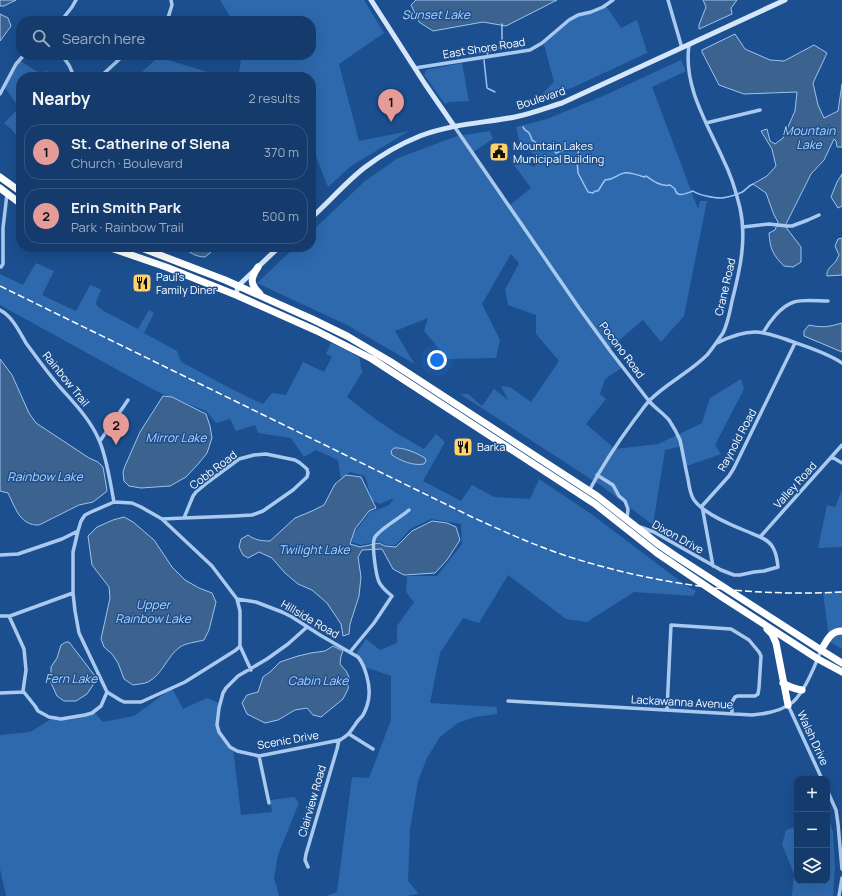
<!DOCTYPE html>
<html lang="en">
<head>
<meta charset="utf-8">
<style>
  body { margin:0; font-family:Manrope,sans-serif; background:#214673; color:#f1f3f6 }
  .controls { position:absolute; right:12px; bottom:12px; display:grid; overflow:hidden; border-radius:8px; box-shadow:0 4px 16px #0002 }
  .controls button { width:36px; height:36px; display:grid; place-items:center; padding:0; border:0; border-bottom:1px solid #33557e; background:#143b6b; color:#f1f3f6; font:20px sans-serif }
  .you { position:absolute; left:437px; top:360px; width:14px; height:14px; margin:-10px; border:3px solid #fff; border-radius:50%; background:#1a73e8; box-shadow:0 0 0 6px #1a73e833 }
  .badge { display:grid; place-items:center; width:26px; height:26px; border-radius:50%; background:#e69b98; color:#111; font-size:13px; font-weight:700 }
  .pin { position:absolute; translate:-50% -33px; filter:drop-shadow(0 1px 2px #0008) }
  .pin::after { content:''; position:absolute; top:21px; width:14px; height:12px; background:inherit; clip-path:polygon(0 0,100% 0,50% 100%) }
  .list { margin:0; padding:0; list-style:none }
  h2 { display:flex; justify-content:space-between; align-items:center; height:52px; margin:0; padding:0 16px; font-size:17px }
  h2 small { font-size:13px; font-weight:400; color:#9dadc1 }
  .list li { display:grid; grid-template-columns:26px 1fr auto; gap:12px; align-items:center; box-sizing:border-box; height:56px; margin:0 8px 8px; padding:0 8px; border:1px solid #33557e; border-radius:16px }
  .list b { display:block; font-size:15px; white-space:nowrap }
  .list p { margin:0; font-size:13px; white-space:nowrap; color:#9dadc1 }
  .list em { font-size:13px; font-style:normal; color:#9dadc1 }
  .icon { flex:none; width:22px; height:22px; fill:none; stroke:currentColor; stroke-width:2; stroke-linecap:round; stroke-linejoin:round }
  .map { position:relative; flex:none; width:842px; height:896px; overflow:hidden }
  .search { position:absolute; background:#143b6b; box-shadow:0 4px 16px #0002; left:16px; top:16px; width:300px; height:44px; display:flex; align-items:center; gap:10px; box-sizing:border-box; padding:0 14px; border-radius:16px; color:#9dadc1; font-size:15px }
  .panel { position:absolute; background:#143b6b; box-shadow:0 4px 16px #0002; left:16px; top:72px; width:300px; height:180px; border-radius:16px }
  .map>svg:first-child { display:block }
  .green { fill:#2e69ad }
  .water { fill:#3c6290; stroke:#9cc4f0 }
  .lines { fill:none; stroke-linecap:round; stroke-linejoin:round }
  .stream { stroke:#9cc4f0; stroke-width:1.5 }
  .street { stroke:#a9c9ee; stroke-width:3.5 }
  .secondary { stroke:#d6e6fa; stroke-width:5 }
  .highway { stroke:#fff; stroke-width:7 }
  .rail { stroke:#fff; stroke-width:1.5; stroke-dasharray:7 3; stroke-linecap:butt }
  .labels { text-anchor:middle; stroke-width:3; stroke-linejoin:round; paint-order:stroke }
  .street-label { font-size:11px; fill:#fff; stroke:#1b4f8f }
  .poi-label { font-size:11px; fill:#fff; stroke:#1b4f8f; text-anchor:start }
  .water-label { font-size:12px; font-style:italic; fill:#b5d3f5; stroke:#1b4f8f }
</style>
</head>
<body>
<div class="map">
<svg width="842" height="896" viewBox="0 0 842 896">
  <rect width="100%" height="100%" fill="#1b4f8f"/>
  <path class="green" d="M220 0H364L384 33 339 64 359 141 409 131 351 166 328 187 311 143V77H238L242 55H311V21H233Z
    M606 6 621 28 637 20 647 52H649L574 87 536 100 554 82 543 41 574 18Z
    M158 57 224 77H131L141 73Z
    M19 60 39 73 47 71 51 77H21V156L16 155C19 136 19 136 4 123L19 108 4 86Z
    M681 60 686 71 652 87 698 209 700 201H707L684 316 661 342 643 320 610 348 623 367 605 379 600 394 606 399 586 424 615 449 658 444 702 423 710 398 741 379 744 389 715 445 721 454 687 466 683 446 665 450 653 525 603 487 460 394H468L482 406 494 389 508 400 501 386 510 387 531 402 559 361 536 334V315L508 305 505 290 519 263 511 254 482 304 500 340 496 358 448 359 424 331 428 318 395 331 414 363H413L347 325 257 283 295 247H311V232L365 181 398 158 457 136 490 131 493 139 473 152 510 205 531 188 514 165 521 161 534 167 540 158 520 145 516 127 547 119 603 96Z
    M462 63 469 101 449 102 445 104 424 75 426 70Z
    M36 263 54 271 42 295 76 311 90 285 96 287 101 290 96 302 97 306 104 311 138 329 149 310 154 313 144 333 177 351 181 362C208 376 235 392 263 404L272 393 286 395 303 362 324 372 332 357 326 354 331 343 348 351 360 358 361 368 363 372 361 374 347 397 374 418 396 433 424 449 436 434 445 442 423 481 461 501 472 485 494 497 530 499 539 479 590 513 684 584 696 591 693 596 634 592 587 622 566 619 508 575 479 623 463 618 440 653 430 703 497 707V714L475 717 458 723 440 737 427 758 418 781 410 830 408 881 418 893 417 894 406 896H327L337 892 352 777 369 778 391 720V676L365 667 356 654 366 639 380 650 397 643V626L414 602 406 592 407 576H437L462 544 461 524 431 519 410 529 396 545H387L378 541 361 545 352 542 354 533 370 512 379 509 389 505 394 498 380 504 372 500 365 476 350 472 341 479 338 460 316 450 304 457 291 438 258 433 255 425 236 431 230 419 216 423 206 411 156 391 0 305V274L23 285Z
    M842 490V547L818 548 827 505 835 507Z
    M842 591V649L827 640 829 638 823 592Z
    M172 688 183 709 207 698 219 703V733L233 748 241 815 272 812 270 800 294 797 299 803 278 855 274 878 279 896H6L0 869V735L30 732 53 718 94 712 103 722 134 716Z
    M827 813 833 832 835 868 833 896H792L794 874 782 844 786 830 797 826V881H827Z"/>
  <path class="water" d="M0 0H16L4 6H0Z
    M416 0H557L506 26 483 22 433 31 419 22 411 5Z
    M703 0H737L731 8 732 14 699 29V25L706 7Z
    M0 14 8 18 11 26 0 41Z
    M735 34 745 49 770 60 784 61 814 45 827 53 813 83 818 105 824 118 838 111 842 84V147H837L836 141 834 139 824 160 811 174 785 226 801 247V262L793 267 784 266C773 255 770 249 769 233L775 230 778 222 774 215 766 193 753 184 767 176 776 166 772 149 761 131 767 129 770 141 775 144 783 138 795 111 797 92 744 94 719 85 702 52V50Z
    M842 174V206L838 208 831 197 837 182Z
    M842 238V275L827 276C826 269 832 266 836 261 837 259 838 257 839 255L835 246 838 239Z
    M186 247H214L210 253 205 257C198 257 191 254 186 249Z
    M842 323V352L804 336V331L809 325C823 328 828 327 842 323Z
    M0 359 12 375 29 413 36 423 89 458 98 462 103 467 107 490 106 492 93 502 79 505 39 525C20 526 15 507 8 493L0 491Z
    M163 396 172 397 206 414 210 426 212 438 207 453 199 463 186 477 170 486 141 488 129 486 124 481 123 472 125 466 140 432Z
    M394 448C403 447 417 453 425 458L426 461 424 464C413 466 401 461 392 455L391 451Z
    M346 475 361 477 376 508 369 511 355 529 350 544 360 547 379 543 385 546 396 547 412 531 432 521 447 523 456 527 460 540 447 560 435 573 404 575 393 569 382 549 362 550 358 557 361 577 359 596 350 624 349 634 343 636 341 624 327 603 312 590 298 584 285 573 272 558 259 552 248 558 243 555 239 547 241 539 248 535C255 540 261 541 270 541L295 518 312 511 324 505 335 484Z
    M124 517 133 522 154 540 172 567 185 580 199 588 212 593 216 602 209 630 204 640C197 642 186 643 180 647 167 656 163 674 148 682 144 684 138 684 133 685L124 679 118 663 112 654 104 647 101 639 110 598 109 587 92 565 88 536 97 527 113 520Z
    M66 642H69L95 676 93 685 87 694 76 701H64L57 696 51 683V667L57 658 61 645Z
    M333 646 343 651 341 656 340 664 346 671 349 677 348 689 343 699 321 717 313 715 307 708 295 710 278 720 265 723 247 714 242 703 247 695 258 692 263 677 270 672 280 662 298 656 311 653 325 651Z"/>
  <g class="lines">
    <path class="stream" d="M487 54 489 51 502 47V24
      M484 60 487 88 495 92
      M523 127 525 130C530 132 530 135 532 140 536 142 536 144 540 147 544 150 549 150 554 150L556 153C563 151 571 145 579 148L577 160 578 173 588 192 593 193 595 191H598L605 180C615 180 615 175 624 173 628 172 639 175 644 177L646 176C653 181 661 187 670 185L675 189C677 199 687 193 693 191 698 195 714 198 721 198 725 198 736 195 740 193 745 192 747 186 753 184"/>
    <path class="street" d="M668 0 682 48
      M61 21 72 7 76 0
      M167 21 172 5 171 0
      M61 55C67 61 72 68 73 77
      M415 68 530 50 542 43 569 20 578 15 591 12 603 7 613 0
      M100 77 124 55
      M0 94 16 64 24 55
      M706 123 760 110
      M454 126 579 308 611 352 649 401C655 408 663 413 669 420 673 426 677 433 680 440 683 453 685 466 688 479 689 486 690 494 694 500 704 514 731 525 746 531 755 535 767 538 772 546 777 553 777 560 778 567L764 571 754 572 740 575H734L721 570 654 532 640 527
      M743 227 769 224 787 226H792L808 220 819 215
      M1 267 3 264V228L7 194
      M0 310C12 316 19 331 26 343 37 358 47 372 59 386 74 403 90 419 99 440 107 458 110 482 114 502
      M763 333C769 322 781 306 794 302 802 299 819 301 828 301
      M717 343C729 337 742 332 755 332 766 332 775 336 785 339 804 346 826 352 842 363
      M100 441 128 400
      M832 457 842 463
      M597 475 613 485 619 496 625 501 628 509 627 518
      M589 491C602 466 618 442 635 419 640 413 644 406 650 400 667 383 690 372 707 355 713 348 718 340 723 333 728 323 730 311 732 301 740 270 747 239 740 208 736 191 731 175 723 159 707 123 683 86 689 45
      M162 519 184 518 235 516 252 515 263 511 293 490 307 477 308 473 307 469 300 463 295 460 266 454 254 455 239 459 208 482 196 492 193 496 184 518
      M78 531 73 552V593L75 611 79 633 107 692 120 700 124 702H141L185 682 236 650 240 646V611L237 599 212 566 162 519 141 507 132 503 114 502
      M760 537 842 445
      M0 555 18 554 62 539 78 531 81 521 85 515 91 512 114 502
      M713 566 702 506 729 476 734 468 795 343
      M237 599 256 602 282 612 292 617 320 635 358 657C365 665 370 684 369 695 369 701 366 710 363 715 360 719 357 721 355 725 349 733 350 734 340 740L259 756 237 751 230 747 219 732 217 725 219 708 223 693 226 688 238 676 267 659 288 644 307 627
      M0 616H10L73 593
      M9 616 24 649 26 670 23 691 35 706 38 711 49 717 61 719 85 715 92 713 101 706 107 692
      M240 646 251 670
      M350 652 374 623 392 596C387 592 382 588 379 582 376 575 371 543 375 537 381 528 400 518 409 510
      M0 693 24 692
      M508 701 752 715C765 714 782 711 793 702 805 691 815 666 821 650
      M788 705 822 779
      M667 710 671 625 731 629 749 640 759 652 761 656 759 688 758 694 755 696H738L735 697 732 702V714
      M349 734 373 749
      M259 756 269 803
      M827 790 836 810 838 824 842 869
      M308 867 305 860 306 854 337 749 339 740
      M839 896 842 878"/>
    <path class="secondary" d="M371 0 425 84 454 126
      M311 218C329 202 345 183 364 168 381 155 400 144 420 136 451 124 483 123 515 117 531 114 546 108 562 103L785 0
      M236 295 238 286 279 247"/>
    <path class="highway" d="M0 177 21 192
      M0 188 21 204
      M108 247 166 267 236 295 317 331 372 359 595 504 657 553 722 597 818 659 842 672
      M139 247 225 280 312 319 347 336 391 362 597 496 658 544 674 555 821 650 842 663
      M258 267C250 279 250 284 260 294
      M767 629 772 634 776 643 788 705
      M821 650C827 641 830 631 842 631
      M783 683C789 687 795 689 802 690"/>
    <path class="rail" d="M0 286 472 517C505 532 538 547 573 558 659 585 752 597 842 592"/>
  </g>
  <defs>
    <g id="civic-square" transform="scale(1)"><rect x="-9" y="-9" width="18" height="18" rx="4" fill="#ffd166" stroke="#1b4f8f"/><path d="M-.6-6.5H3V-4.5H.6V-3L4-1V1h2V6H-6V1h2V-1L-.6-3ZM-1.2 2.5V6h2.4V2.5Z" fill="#111"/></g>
    <g id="restaurant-square" transform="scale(1)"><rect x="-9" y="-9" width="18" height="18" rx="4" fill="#ffd166" stroke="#1b4f8f"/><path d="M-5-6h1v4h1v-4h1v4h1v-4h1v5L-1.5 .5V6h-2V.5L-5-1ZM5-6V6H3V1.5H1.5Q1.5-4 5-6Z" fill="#111"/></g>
  </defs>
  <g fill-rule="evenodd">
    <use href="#civic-square" x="499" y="152"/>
    <use href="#restaurant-square" x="142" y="283"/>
    <use href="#restaurant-square" x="463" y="447"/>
  </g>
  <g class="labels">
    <g class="street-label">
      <text transform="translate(484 48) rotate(-9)" y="4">East Shore Road</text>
      <text transform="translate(541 98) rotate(-18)" y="4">Boulevard</text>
      <text transform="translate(725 287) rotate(-77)" y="4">Crane Road</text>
      <text transform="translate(622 350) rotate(53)" y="4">Pocono Road</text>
      <text transform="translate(66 379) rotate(51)" y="4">Rainbow Trail</text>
      <text transform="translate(737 440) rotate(-62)" y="4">Raynold Road</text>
      <text transform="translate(213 470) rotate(-37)" y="4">Cobb Road</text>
      <text transform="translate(795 485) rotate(-48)" y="4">Valley Road</text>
      <text transform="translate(678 537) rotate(29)" y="4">Dixon Drive</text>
      <text transform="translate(310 619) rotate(30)" y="4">Hillside Road</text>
      <text transform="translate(682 702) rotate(3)" y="4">Lackawanna Avenue</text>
      <text transform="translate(813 738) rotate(65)" y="4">Walsh Drive</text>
      <text transform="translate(288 740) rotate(-10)" y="4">Scenic Drive</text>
      <text transform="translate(312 801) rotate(-74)" y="4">Clairview Road</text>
    </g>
    <g class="poi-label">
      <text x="513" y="150">Mountain Lakes<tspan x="513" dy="13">Municipal Building</tspan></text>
      <text x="156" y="281">Paul's<tspan x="156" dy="13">Family Diner</tspan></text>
      <text x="477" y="451">Barka</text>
    </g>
    <g class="water-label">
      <text x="436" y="19">Sunset Lake</text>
      <text x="809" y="135">Mountain<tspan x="809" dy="14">Lake</tspan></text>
      <text x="176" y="442">Mirror Lake</text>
      <text x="45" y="481">Rainbow Lake</text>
      <text x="314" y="554">Twilight Lake</text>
      <text x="153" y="609">Upper<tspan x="153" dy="14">Rainbow Lake</tspan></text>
      <text x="71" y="683">Fern Lake</text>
      <text x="318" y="685">Cabin Lake</text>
    </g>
  </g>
</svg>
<div class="controls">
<button>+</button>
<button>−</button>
<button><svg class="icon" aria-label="layers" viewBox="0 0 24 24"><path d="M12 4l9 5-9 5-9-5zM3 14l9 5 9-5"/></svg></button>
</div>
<div class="you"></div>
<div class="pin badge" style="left:391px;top:122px">1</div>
<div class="pin badge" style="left:116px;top:445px">2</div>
<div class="search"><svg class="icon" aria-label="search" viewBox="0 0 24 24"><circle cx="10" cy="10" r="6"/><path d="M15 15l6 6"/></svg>Search here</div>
<section class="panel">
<h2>Nearby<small>2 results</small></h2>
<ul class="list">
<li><span class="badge">1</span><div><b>St. Catherine of Siena</b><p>Church · Boulevard</p></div><em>370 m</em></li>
<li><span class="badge">2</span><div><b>Erin Smith Park</b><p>Park · Rainbow Trail</p></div><em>500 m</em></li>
</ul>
</section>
</div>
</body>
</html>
